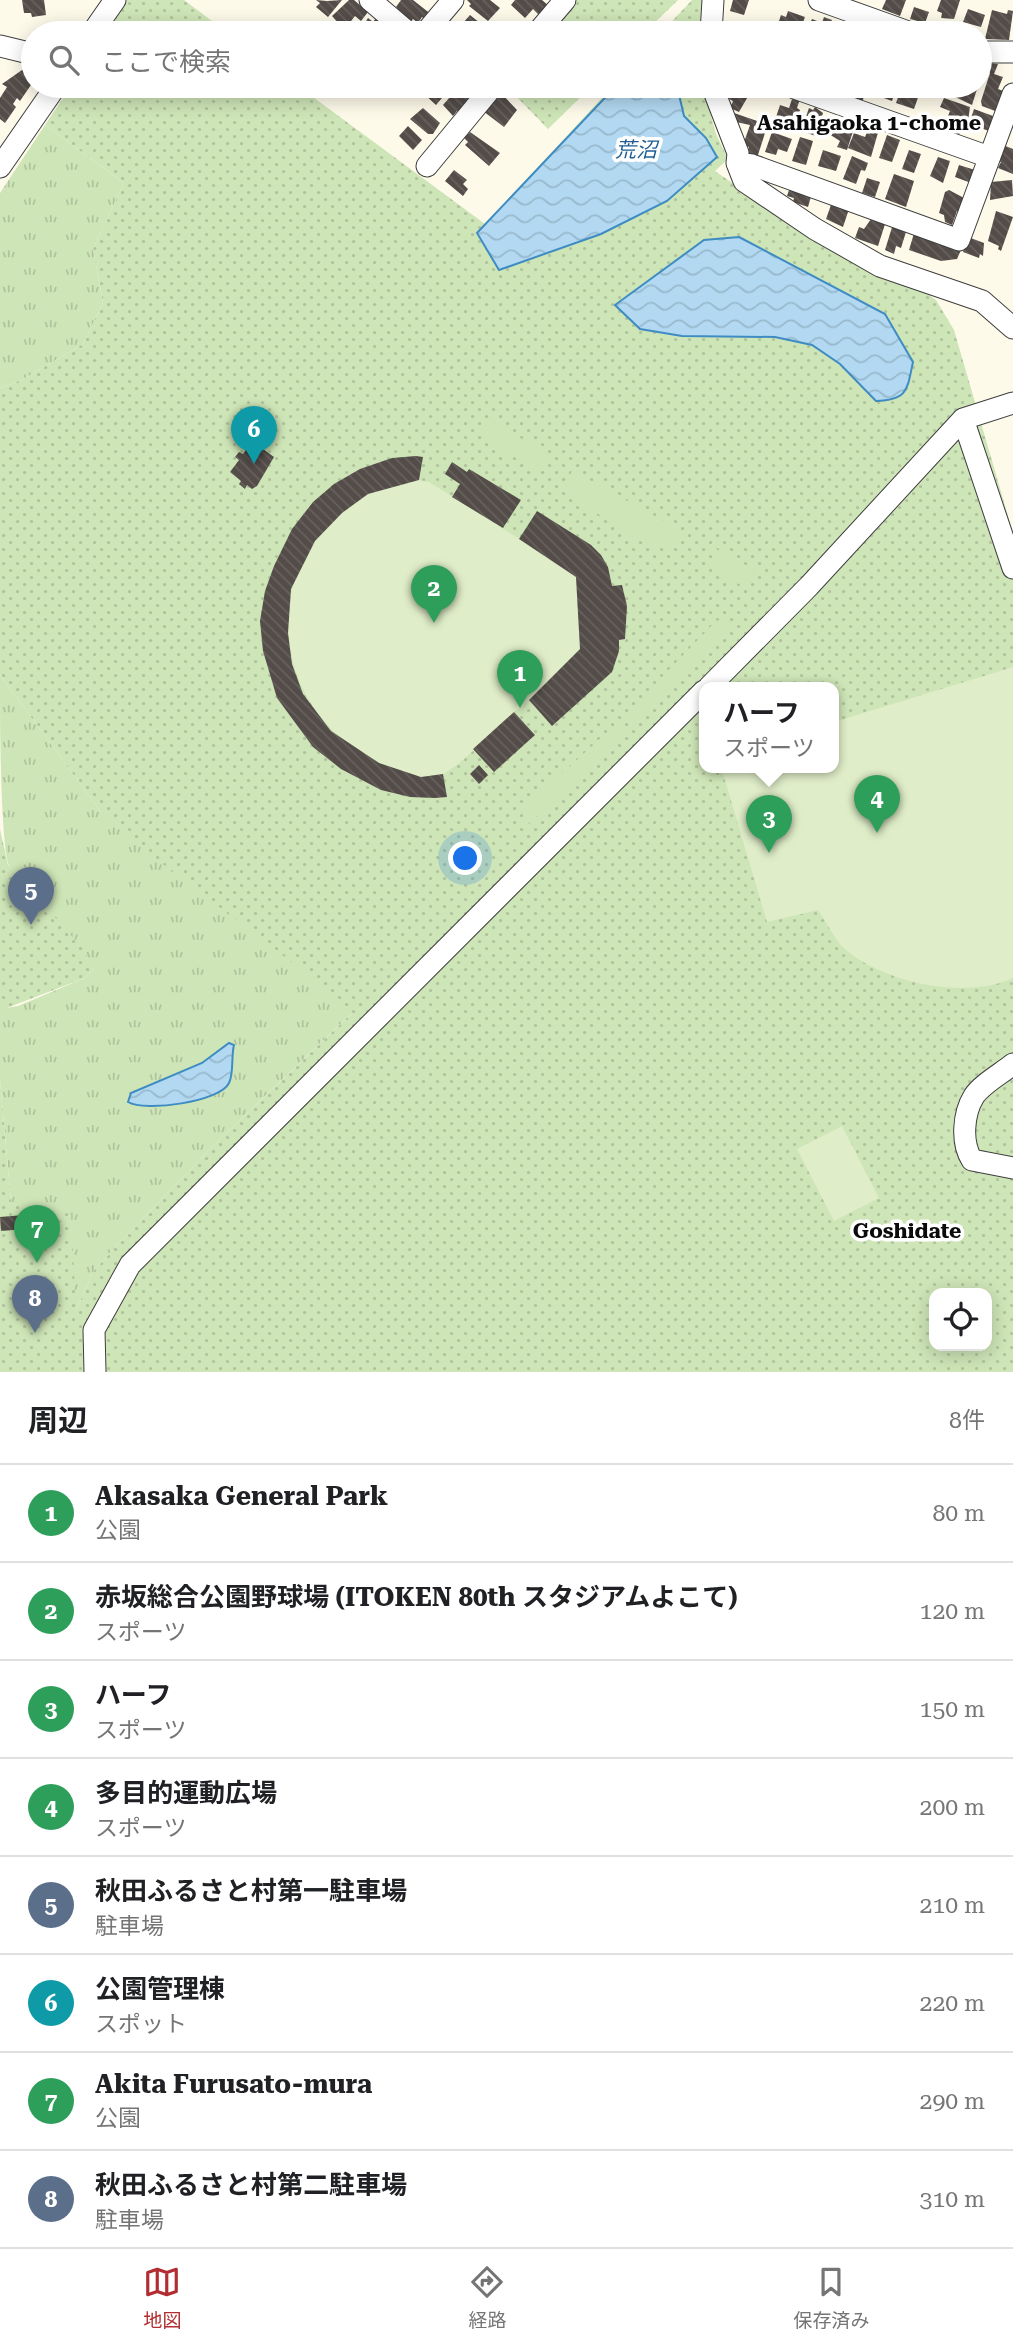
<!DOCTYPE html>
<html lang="ja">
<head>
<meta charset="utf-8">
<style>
  body { margin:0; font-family:"Roboto Serif","Noto Sans JP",serif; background:#f6f6f6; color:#202124 }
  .controls { position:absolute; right:21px; bottom:21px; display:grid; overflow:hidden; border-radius:14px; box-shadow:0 4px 18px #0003 }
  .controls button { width:63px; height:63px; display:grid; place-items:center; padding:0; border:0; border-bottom:2px solid #e0e0e0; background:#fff; color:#202124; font:35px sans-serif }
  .you { position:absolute; left:466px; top:859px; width:24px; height:24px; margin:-18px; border:5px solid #fff; border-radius:50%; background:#1a73e8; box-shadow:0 0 0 10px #1a73e833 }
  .badge { display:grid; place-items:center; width:46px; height:46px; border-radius:50%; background:#b12d31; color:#fff; font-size:23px; font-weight:700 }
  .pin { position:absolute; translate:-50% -58px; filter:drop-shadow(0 2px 4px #0008) }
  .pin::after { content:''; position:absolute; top:37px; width:24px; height:21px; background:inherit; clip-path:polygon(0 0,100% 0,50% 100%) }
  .popup { position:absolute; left:699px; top:682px; width:140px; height:91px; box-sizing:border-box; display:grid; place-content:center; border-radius:14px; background:#fff; filter:drop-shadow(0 2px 5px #0005); font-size:23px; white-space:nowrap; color:#757577 }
  .popup b { font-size:26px; color:#202124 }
  .popup::after { content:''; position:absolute; left:50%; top:100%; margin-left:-14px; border:14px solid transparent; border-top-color:#fff }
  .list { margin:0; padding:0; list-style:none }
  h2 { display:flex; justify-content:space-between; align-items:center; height:91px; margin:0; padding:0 28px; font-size:30px }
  h2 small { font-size:23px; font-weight:400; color:#757577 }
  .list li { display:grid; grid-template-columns:46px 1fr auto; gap:21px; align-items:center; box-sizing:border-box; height:98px; padding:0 28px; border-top:2px solid #e0e0e0 }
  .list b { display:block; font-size:26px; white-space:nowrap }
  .list p { margin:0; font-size:23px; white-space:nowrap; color:#757577 }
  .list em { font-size:23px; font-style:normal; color:#757577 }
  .icon { flex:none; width:38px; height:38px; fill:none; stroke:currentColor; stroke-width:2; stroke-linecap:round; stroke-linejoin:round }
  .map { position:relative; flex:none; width:1013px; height:1372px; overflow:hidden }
  .search { position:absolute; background:#fff; box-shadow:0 4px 18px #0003; left:21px; right:21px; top:21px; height:77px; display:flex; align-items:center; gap:18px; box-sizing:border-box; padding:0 24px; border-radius:38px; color:#757577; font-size:26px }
  .sheet { height:875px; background:#fff }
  nav { display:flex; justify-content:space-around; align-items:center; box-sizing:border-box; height:98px; border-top:2px solid #e0e0e0; background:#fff; font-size:19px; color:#757577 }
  nav a { display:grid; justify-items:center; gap:4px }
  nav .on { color:#b12d31 }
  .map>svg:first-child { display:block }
  .grass { fill:url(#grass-tufts) }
  .park { fill:url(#park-dots); fill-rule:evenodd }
  .garden { fill:#cee5b7 }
  .pitch { fill:#dfedc8 }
  .water { fill:url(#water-waves); stroke:#3e8cc3; stroke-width:2 }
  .building { fill:url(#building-back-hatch) }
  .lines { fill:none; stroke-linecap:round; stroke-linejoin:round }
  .minor-casing { stroke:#3e3e3e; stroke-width:23 }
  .minor { stroke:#fff; stroke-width:21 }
  .labels { text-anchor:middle; stroke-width:7; stroke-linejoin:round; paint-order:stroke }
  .neighbourhood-label { font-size:21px; font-weight:bold; fill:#0b0b0b; stroke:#fff }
  .water-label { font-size:21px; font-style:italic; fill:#1d5d93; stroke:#fff }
</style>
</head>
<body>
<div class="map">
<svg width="1013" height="1372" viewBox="0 0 1013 1372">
  <defs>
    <pattern id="grass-tufts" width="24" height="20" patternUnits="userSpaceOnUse" patternTransform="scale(1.75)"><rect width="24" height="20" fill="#cee5b7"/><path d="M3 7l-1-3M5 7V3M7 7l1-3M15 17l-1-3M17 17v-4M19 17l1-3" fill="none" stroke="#b0c39c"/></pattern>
    <pattern id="park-dots" width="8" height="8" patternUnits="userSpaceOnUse" patternTransform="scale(1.75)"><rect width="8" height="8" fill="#cee5b7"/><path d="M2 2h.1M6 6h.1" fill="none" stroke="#b0c39c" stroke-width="1.8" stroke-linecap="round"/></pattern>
    <pattern id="water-waves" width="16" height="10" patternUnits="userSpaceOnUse" patternTransform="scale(1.75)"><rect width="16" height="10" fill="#b2d9f1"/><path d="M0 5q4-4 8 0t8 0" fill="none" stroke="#98b9cd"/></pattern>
    <pattern id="building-back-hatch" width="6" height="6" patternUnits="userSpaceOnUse" patternTransform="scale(1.75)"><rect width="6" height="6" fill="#534c48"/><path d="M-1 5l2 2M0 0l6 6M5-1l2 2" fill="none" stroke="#67615e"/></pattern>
  </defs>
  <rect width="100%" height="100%" fill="#fefaea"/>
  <path class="grass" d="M45 125 124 183 93 249 103 303 83 344 22 380 0 388V193Z
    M0 675 101 812 517 855 217 1142 117 1245 93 1272 75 1312 11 1202 0 1080V1009L18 1006 85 978 93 970C73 926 31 904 9 866 0 841 0 711 0 675Z"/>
  <path class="park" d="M127 0H184L228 33H105Z
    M573 0H678L644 33H547Z
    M692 0H702L699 33H661Z
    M71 86H298L485 224 613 86H703L716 134 728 159 715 171 824 247 898 284 924 291 936 300 954 330 1013 533V1372H0V1080L11 1202 71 1214 76 1310 93 1272 117 1245 217 1142 351 1014 331 992 170 870 101 812 0 675V388L22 380 83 344 103 303 93 249 124 183 45 125ZM704 687H834V767H704ZM934 1293H987V1346H934Z
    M506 86H592L548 129Z
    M0 829 8 865 84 950 93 970 85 978 4 1009H0Z"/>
  <path class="garden" d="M487 418 551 456 546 465 533 468 487 441 482 430Z
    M572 470 683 532C678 543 671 550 657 548 640 545 592 509 575 498L567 486Z
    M716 549 758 572 754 580 741 585 715 572 712 558Z
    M723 619 731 624 635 723 630 716 631 709 716 621Z
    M615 725H622L629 731 525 827 522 810Z"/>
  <path class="pitch" d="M419 480 429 482 572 572 576 577 580 649C571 669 522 705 504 721 485 738 465 762 443 774 428 782 407 774 392 768 267 721 249 560 368 494 383 486 402 484 419 480Z
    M1013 667V978C965 1000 885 983 846 950 834 940 827 922 818 910L767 922 721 767H834V722Z
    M842 1126 879 1198 834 1221 797 1149Z"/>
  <path class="water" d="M616 86H677L684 116 706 138 717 157 667 201 601 234 499 270 477 233Z
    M739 237 885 314 913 362C907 390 908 400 876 401L840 364 812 345 775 337 682 336 640 329 615 305 704 240Z
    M229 1043 234 1045C231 1056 234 1073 229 1083 220 1102 145 1112 128 1102L131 1093 202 1063Z"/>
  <path class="building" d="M22 0H44L46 15 32 17 31 13H24Z
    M316 0 327 1 342 0 328 17 316 7 320 3Z
    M349 0H354L368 12 361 21 355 16 344 30 332 16Z
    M401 0H413L432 15 427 21 422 17 418 23 413 19 410 22 396 7Z
    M467 0H490L500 8 488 21 469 6 471 4Z
    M515 0H542L549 6 540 16 533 9 525 18 511 5Z
    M733 0H749L744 15 730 11Z
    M886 0H906L900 16 882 9Z
    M941 0H960L954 19 941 18 942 13 937 11Z
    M914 7 929 12 925 23 910 19Z
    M968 9 985 15 981 27 963 22Z
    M992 10 1007 14 1008 10 1013 11 1009 40 985 39Z
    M788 11 805 17 799 33 777 27 781 15 786 17Z
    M470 15 485 27 480 33H458L456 31Z
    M824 17 832 20 826 33H806L812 19 822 23Z
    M368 18 373 22 376 18 385 25 378 33H359Z
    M756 23 774 30 773 33H752Z
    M989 63 998 64 994 74 1003 77 998 89 1003 91 995 111 982 106 981 101 990 73 986 71Z
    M22 70 33 78V82L20 101 17 98 13 104 16 107 5 123 0 119V98L7 87 2 84Z
    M429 86H440L447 92 436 105 423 93Z
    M735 86H754L739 112 730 108 733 101 729 99Z
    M856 86 866 90 862 103 851 99Z
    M873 86H897L892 101 878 96 880 89Z
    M902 86 920 92 914 109 896 103Z
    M957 86H978L972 105 953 96Z
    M457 89 460 92 462 89 470 96 460 113 457 111 453 116 443 105Z
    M501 93 517 110 504 127 483 111Z
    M793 96 800 99 797 108 800 110 792 133 775 125V120L780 105 789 108Z
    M944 98 970 107 968 121 958 136 949 132V127L946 134 933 129 937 118 946 121 950 111 940 107Z
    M815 107 823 113 816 136 801 131 809 108 813 110Z
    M423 108 440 123 433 134H428L410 119Z
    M974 109 993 116 989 131 969 124Z
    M734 113 763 123 760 132 765 133 757 158 747 155 749 147 743 145 750 125 731 121Z
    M846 118 856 122 847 150 837 147 840 141 829 134 834 120 844 124Z
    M870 125 879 129 871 157 848 148 854 133 865 137Z
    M408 126 422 140 413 150 399 136Z
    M470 132 500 153 489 166 465 145 468 142 464 138Z
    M772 132 792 139 787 152 778 149 776 155 765 152Z
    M887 135 900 140 892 162 879 158Z
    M800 137 813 141 806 165 792 161Z
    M1003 145 1013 149V174L998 168 1001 162 997 161Z
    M823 150 841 156 836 171 818 166Z
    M909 150 921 154 914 173 902 169Z
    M852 156 868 163 865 171 861 170 856 184 843 179Z
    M938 157 950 161 943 183 930 176Z
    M959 165 975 170 971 183 955 177Z
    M454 170 467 180 463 184 468 189 463 196 445 181Z
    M894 174 914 181 906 207 885 199Z
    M867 178 880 182 875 197 862 193Z
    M1012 180 1013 196 990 200 991 182Z
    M790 187 812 193 808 207 793 202 794 198 787 196Z
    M949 190 964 198 960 213 957 211 952 225 945 222 944 215 939 213 945 192Z
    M832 202 849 209 843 227 826 219Z
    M996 211 1013 217 1001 251 998 249 999 246 988 241Z
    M871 219 886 221 878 246 855 238 859 227 864 229Z
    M893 224 906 232 901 248 896 246 894 254 885 250Z
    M915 230 961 250 957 259 941 261 909 250Z
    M968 237 984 243 983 256 980 254 979 258 963 252Z
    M252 441 274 457 257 486 252 489 247 485 245 489 239 484 241 481 230 472 239 460 235 457 239 452 243 454Z
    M416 456 423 457 419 480 368 494 342 513 315 541 291 589 288 633 292 664 303 694 331 731 379 763 421 777 443 774 447 797 435 798 410 797 381 790 341 769 313 747 277 698 263 651 260 621 265 591 274 566 292 529 313 502 334 484 360 469 392 458Z
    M452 462 467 472 469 469 521 500 503 528 452 497 460 484 445 474Z
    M537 511 591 545 601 555 608 567 612 586 622 585 627 606 625 639 619 640V651L612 672 552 726 529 700 580 649 576 577 519 539Z
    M514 712 535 735 494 772 473 749Z
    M479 765 488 775 479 784 470 774Z
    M24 1215 25 1229 1 1231 0 1217Z"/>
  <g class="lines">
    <g class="minor-casing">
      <path id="minor" d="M370 0 409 33
        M819 0 911 33
        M92 33 115 0
        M425 33 453 0
        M537 33 565 0
        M711 33 713 0
        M0 46 33 54
        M980 52H1013
        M712 86 738 153 737 163 744 181 815 229 880 266 982 301 1013 328
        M789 86 989 157
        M737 163 752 165 959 240 1013 94
        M427 166 493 86
        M0 167 56 86
        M963 419 1013 568
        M709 687 809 586 963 419 1013 403
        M1013 1064C1002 1073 982 1084 974 1096 963 1114 961 1143 972 1160L1013 1168
        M95 1372 94 1330 130 1265 704 691"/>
    </g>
    <use href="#minor" class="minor"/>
  </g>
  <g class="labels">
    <g class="neighbourhood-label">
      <text x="869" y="130">Asahigaoka 1-chome</text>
      <text x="907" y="1238">Goshidate</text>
    </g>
    <g class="water-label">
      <text x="636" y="157">荒沼</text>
    </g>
  </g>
</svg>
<div class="controls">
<button><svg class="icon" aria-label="locate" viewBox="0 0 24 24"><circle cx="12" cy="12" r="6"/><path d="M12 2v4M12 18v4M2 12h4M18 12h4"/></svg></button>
</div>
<div class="you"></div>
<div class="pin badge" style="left:520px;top:708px;background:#2e9e5b">1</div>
<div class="pin badge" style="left:434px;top:623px;background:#2e9e5b">2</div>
<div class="pin badge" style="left:769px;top:853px;background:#2e9e5b">3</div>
<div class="popup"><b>ハーフ</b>スポーツ</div>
<div class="pin badge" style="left:877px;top:833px;background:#2e9e5b">4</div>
<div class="pin badge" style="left:31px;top:925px;background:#5c6f8a">5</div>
<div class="pin badge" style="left:254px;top:464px;background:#0f9aa8">6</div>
<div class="pin badge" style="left:37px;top:1263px;background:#2e9e5b">7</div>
<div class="pin badge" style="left:35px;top:1333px;background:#5c6f8a">8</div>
<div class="search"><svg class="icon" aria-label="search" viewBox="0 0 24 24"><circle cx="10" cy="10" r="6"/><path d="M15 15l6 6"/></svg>ここで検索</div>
</div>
<section class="sheet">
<h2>周辺<small>8件</small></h2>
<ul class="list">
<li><span class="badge" style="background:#2e9e5b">1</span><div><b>Akasaka General Park</b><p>公園</p></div><em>80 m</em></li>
<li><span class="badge" style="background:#2e9e5b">2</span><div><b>赤坂総合公園野球場 (ITOKEN 80th スタジアムよこて)</b><p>スポーツ</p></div><em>120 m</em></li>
<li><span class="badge" style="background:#2e9e5b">3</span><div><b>ハーフ</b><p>スポーツ</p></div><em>150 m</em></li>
<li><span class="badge" style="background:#2e9e5b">4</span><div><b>多目的運動広場</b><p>スポーツ</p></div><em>200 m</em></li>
<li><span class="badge" style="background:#5c6f8a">5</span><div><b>秋田ふるさと村第一駐車場</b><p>駐車場</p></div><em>210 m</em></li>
<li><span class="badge" style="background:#0f9aa8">6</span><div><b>公園管理棟</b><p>スポット</p></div><em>220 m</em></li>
<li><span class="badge" style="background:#2e9e5b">7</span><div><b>Akita Furusato-mura</b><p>公園</p></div><em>290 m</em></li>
<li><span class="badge" style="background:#5c6f8a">8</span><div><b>秋田ふるさと村第二駐車場</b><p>駐車場</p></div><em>310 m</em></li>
</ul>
</section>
<nav>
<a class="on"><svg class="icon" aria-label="map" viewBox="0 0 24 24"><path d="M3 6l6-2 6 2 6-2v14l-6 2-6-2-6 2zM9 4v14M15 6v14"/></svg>地図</a>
<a><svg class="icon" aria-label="directions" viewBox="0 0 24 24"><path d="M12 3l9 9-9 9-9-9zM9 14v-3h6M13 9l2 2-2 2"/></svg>経路</a>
<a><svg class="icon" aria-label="saved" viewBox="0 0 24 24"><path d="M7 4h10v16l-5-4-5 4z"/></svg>保存済み</a>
</nav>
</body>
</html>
